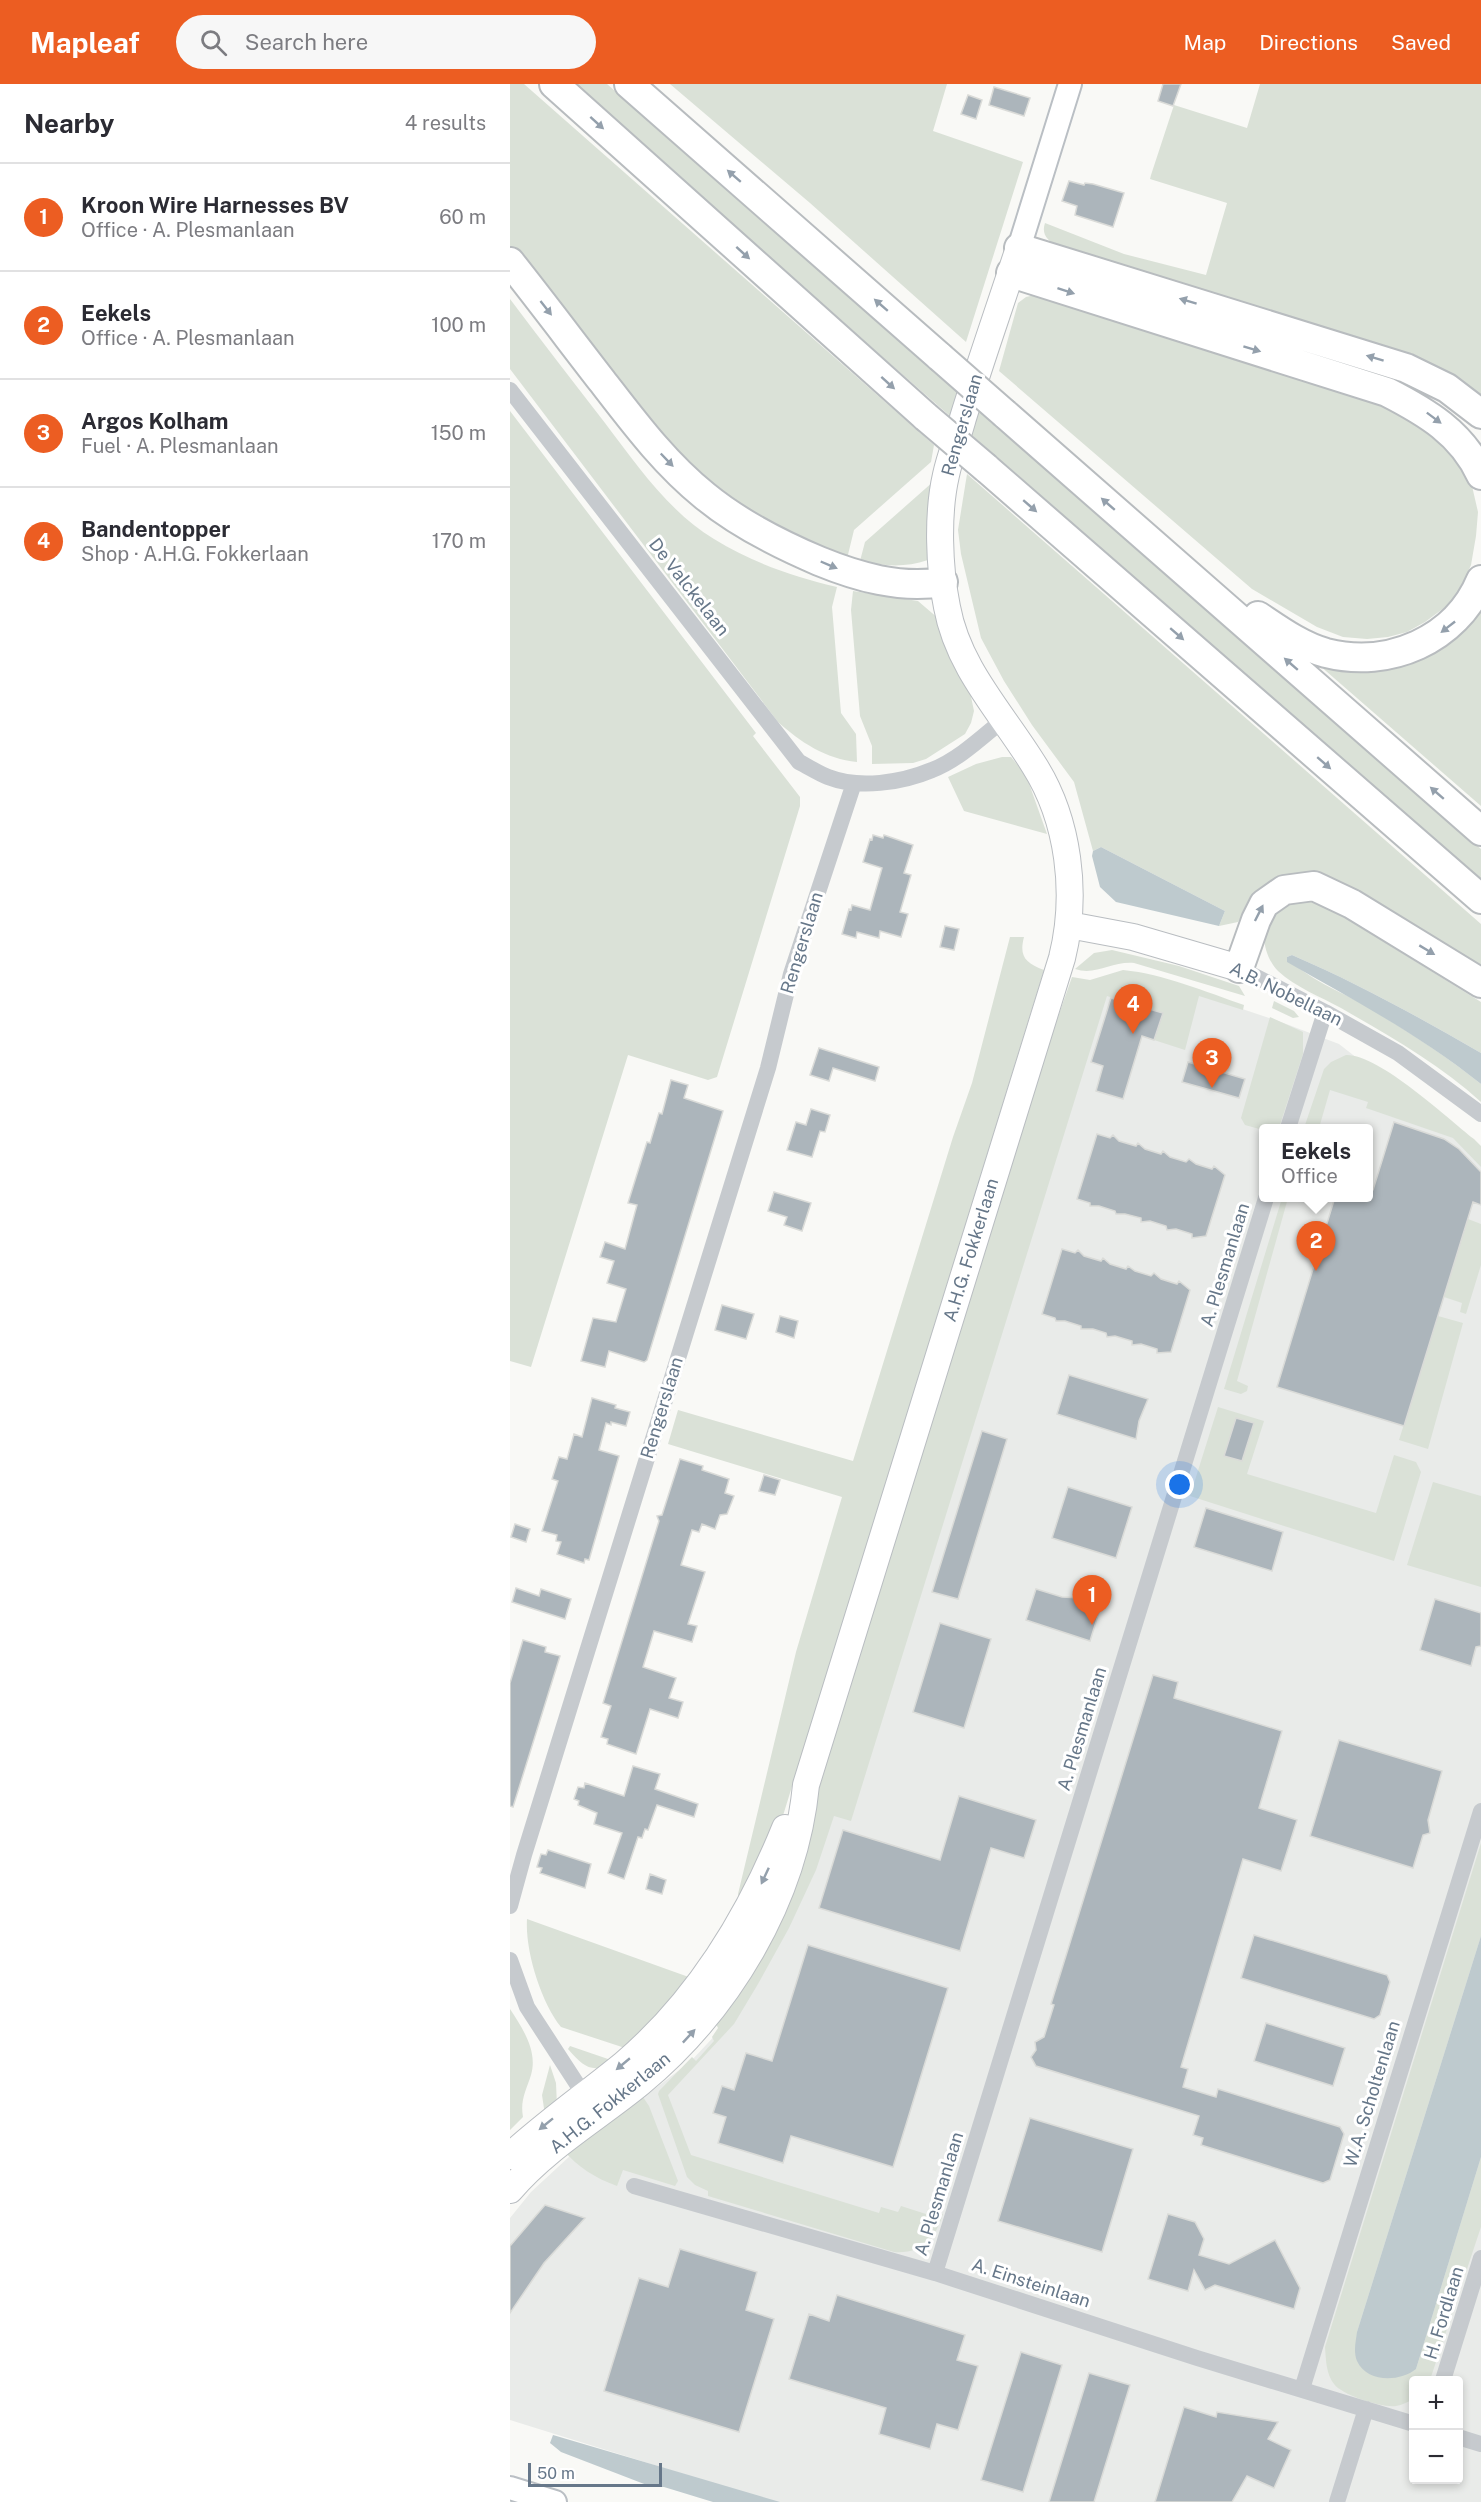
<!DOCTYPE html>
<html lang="en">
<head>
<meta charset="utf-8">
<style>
  body { margin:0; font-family:"Public Sans",sans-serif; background:#f7f7f7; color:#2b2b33 }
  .controls { position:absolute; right:18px; bottom:18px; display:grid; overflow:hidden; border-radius:6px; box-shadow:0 3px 9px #0003 }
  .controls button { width:54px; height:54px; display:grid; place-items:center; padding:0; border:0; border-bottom:2px solid #e1e1e2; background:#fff; color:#2b2b33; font:30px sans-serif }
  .scale { position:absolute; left:18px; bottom:15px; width:134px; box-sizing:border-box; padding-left:6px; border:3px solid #667789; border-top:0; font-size:16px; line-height:21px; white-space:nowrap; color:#667789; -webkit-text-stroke:4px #fff; paint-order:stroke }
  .you { position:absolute; left:670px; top:1401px; width:21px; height:21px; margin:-15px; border:4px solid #fff; border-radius:50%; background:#1a73e8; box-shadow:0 0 0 9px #1a73e833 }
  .badge { display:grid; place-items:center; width:39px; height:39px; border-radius:50%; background:#ec5d22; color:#fff; font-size:20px; font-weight:700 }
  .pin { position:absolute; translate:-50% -50px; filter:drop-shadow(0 2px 3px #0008) }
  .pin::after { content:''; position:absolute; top:32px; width:21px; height:18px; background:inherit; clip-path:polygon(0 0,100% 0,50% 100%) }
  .popup { position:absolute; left:749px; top:1040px; width:114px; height:78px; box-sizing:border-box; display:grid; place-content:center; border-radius:6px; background:#fff; filter:drop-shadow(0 2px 4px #0005); font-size:20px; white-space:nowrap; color:#7c7c81 }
  .popup b { font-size:22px; color:#2b2b33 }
  .popup::after { content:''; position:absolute; left:50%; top:100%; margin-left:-12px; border:12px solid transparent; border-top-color:#fff }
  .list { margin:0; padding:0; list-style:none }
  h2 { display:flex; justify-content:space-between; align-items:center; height:78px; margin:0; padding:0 24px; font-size:26px }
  h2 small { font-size:20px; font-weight:400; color:#7c7c81 }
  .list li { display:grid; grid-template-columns:39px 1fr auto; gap:18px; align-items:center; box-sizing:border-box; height:108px; padding:0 24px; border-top:2px solid #e1e1e2 }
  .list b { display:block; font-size:22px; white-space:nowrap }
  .list p { margin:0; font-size:20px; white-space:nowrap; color:#7c7c81 }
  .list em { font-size:20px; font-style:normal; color:#7c7c81 }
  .icon { flex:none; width:33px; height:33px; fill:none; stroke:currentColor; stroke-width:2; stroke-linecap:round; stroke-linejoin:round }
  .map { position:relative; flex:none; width:971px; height:2418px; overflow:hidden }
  header { display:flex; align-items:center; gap:36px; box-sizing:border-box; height:84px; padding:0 30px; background:#ec5d22; color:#fff }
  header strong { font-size:28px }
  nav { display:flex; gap:33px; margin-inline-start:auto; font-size:21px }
  .search { width:420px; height:54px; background:#f7f7f7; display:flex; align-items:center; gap:15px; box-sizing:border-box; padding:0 21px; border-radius:33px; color:#7c7c81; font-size:22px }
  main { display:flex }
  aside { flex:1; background:#fff }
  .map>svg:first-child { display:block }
  .built { fill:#e9ebe9; fill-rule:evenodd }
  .green { fill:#dae1d7 }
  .water { fill:#becace }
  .building { fill:#acb5bb; stroke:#dadbd8; stroke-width:1.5 }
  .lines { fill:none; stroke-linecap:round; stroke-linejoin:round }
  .secondary-casing { stroke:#babfc4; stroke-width:26 }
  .primary-casing { stroke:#b9bdc1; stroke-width:28 }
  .motorway-casing { stroke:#b8bcbf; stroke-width:32 }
  .minor { stroke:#c6cace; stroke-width:16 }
  .secondary { stroke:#fff; stroke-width:22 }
  .primary { stroke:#fff; stroke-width:26 }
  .motorway { stroke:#fff; stroke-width:28 }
  .motorway-bridge-casing { stroke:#b8bcbf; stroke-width:32; stroke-linecap:butt }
  .motorway-bridge { stroke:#fff; stroke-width:28 }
  .oneway { fill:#94a0ac }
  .labels { text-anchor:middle; stroke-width:6; stroke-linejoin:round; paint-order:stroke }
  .street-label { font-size:18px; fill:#667789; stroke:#fff }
</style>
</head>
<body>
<header>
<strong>Mapleaf</strong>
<div class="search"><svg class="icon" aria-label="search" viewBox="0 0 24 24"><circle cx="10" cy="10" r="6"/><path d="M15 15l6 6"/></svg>Search here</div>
<nav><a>Map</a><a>Directions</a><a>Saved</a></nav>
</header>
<main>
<aside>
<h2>Nearby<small>4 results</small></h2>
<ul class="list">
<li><span class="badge">1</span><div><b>Kroon Wire Harnesses BV</b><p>Office · A. Plesmanlaan</p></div><em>60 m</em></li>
<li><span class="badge">2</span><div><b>Eekels</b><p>Office · A. Plesmanlaan</p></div><em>100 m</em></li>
<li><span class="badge">3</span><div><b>Argos Kolham</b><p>Fuel · A. Plesmanlaan</p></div><em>150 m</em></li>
<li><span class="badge">4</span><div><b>Bandentopper</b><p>Shop · A.H.G. Fokkerlaan</p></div><em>170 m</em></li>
</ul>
</aside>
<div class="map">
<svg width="971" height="2418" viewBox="0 0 971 2418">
  <rect width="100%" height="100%" fill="#f9f9f6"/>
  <path class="built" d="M628 890 771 938 829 960 971 1071V2418H263L0 2336V2134L21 2108 74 2059 181 1977 227 1928 263 1869 597 894ZM754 1044H858V1114H754ZM904 2296H948V2396H904Z"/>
  <path class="green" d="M0 0H14L424 361 421 378 344 446 335 483 213 426 0 167Z
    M60 0H97L971 765V796Z
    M160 0H437L423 47 513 78 456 258 300 119Z
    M750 0H971V317L906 275 856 256 569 169C555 165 528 159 535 139L614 170 696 191 717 119 640 95 641 91 664 21 737 44Z
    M529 210 868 317 930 353 949 377 962 402 968 428 966 452 961 481 951 504 938 521 915 538 897 548 878 553 857 555 833 553 807 543 742 505 489 287 508 219 516 213Z
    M0 215C31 256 63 298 95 339 126 380 159 428 204 455 243 479 284 493 327 503L322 523 331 629 346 650 347 678C316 675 290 658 268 638L0 285Z
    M0 327 246 649 243 652 290 713V722L207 993 198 996 118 971 21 1283 0 1277Z
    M457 390 971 840V886L799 789 769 791 738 822 728 838 709 842 715 827 591 763 583 767 564 698 522 641 494 597 471 554 451 470 448 446Z
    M424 397 418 476C394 484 374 482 350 477L355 458Z
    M343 507 408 517 429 535 460 608 464 627 461 639 455 650 416 675 403 679 362 680V662L350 632 341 526Z
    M971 526V722L801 574 834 584Z
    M492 673H501L516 691 537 750 454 727 438 693 466 680Z
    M800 816 813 820 971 918V969C909 933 847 899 782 871L777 873C797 895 830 907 856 922 896 946 935 971 971 1000V1018C930 980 879 952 831 924 811 913 785 903 768 887 749 867 747 828 778 819 785 817 793 817 800 816Z
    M500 853H514C509 872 515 879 534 886L263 1764 232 1829 228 1810 286 1568 332 1413 158 1360 168 1326 343 1377 443 1053 462 999Z
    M602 866 669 882 729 902 735 912 624 879C602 877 586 892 565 885L584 869Z
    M613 886C654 890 696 908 734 921L733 926 689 912 675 966 644 956 652 929 597 912 341 1737 324 1732 306 1786 279 1844 248 1900 224 1940 158 2011 181 2071 369 2129 371 2123 388 2128 391 2122 416 2130 418 2125 433 2130C425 2155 412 2170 384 2168L198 2112V2107L185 2101 177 2093 148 2010 149 2007 182 1973 186 1977 204 1957 202 1953 208 1944 206 1940 303 1724 510 1041 562 893 580 896Z
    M764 917 784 927 789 933 783 934 762 924Z
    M760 933 793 948V970L770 1041 765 1044H754L753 1046 735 1041 731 1034Z
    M836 971C869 970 937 1034 964 1055L971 1062V1083L943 1054 856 1024 858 1018 820 1006 809 1044H794L814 985 821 978Z
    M772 1114H778L727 1297 738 1302 737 1307 731 1310 714 1305Z
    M958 1135 971 1140V1181L956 1230 950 1228 952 1219 934 1213Z
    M928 1232 953 1239 918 1365 889 1356Z
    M708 1323 754 1337 737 1390 866 1429 884 1371 906 1378 911 1388 884 1477 680 1412Z
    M923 1398 971 1412V1503L897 1481Z
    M971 1759V1852L847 2248 906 2285 971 2073V2143L920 2296H904L903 2315C898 2318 892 2321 886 2322 872 2324 832 2311 824 2300 816 2290 816 2276 815 2263Z
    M17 1835 187 1896 115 1964 51 1943C31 1918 15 1867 17 1835Z
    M0 1925C13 1945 28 1967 21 1991 16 2007 10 2016 13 2033L0 2046Z
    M60 1962 98 1975 104 1980C80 1989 74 1983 58 1965Z
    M40 1981 46 1999 47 2022 35 2031 32 2011Z
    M129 2007 139 2022 168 2097 165 2102 113 2086 107 2102C85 2094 68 2083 53 2066Z"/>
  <path class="water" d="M591 763 715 827 709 842 606 818 590 803 582 772 583 767Z
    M782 871C847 899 909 933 971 969V1000C911 952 844 916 777 878V873Z
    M971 1852V2073L906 2285C890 2298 857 2299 847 2277 843 2267 846 2257 847 2248Z
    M43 2351 270 2418H203L154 2403H142L51 2368 40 2359Z"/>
  <path class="building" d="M653 0H671L663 22 648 17Z
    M484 3 520 14 514 32 479 21Z
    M458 11 472 16 466 35 451 30Z
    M559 97 574 101 575 99 583 100 614 109 603 143 565 131 567 122 552 117Z
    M363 751 373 754 374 751 403 761 394 789 401 791 390 828 398 830 391 853 370 847 369 854 347 848 346 854 332 850 339 825 341 826 342 821 360 826 372 784 353 778 360 755 362 756Z
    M435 842 449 845 444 866 430 863Z
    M601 914 653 929 644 956 632 952 613 1015 586 1007 593 982 581 978Z
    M309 964 369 983 365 997 323 984 319 997 300 991Z
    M678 978 735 995 729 1014 672 998Z
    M161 996 178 1001 174 1014 213 1027 137 1276 134 1278 99 1267 95 1283 71 1277 83 1234 106 1238 116 1205 97 1199 104 1177 90 1173 95 1158 115 1165 127 1121 118 1119 137 1058 140 1059 149 1029 152 1030Z
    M301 1025 320 1031 315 1048 310 1047 302 1073 277 1066 286 1038 296 1041Z
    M884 1038 934 1055 949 1065 971 1088V1121L963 1118 894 1342 767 1303 825 1113H858V1105L863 1106Z
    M587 1050 600 1054 603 1051 609 1057 626 1062 628 1059 635 1065 651 1070 653 1067 660 1073 676 1078 679 1075 686 1080 702 1085 704 1082 715 1091 696 1152 682 1154V1150L666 1145 657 1146 656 1142 640 1137 631 1138V1134L615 1130H606L605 1127 589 1122H580V1119L567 1115Z
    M264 1108 301 1119 292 1147 274 1141 277 1133 258 1127Z
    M552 1165 565 1169 568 1166 574 1172 591 1177 593 1174 600 1180 616 1185 618 1182 625 1187 641 1192 644 1189 651 1195 667 1200 669 1197 680 1206 661 1268 647 1269V1265L631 1260 622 1261V1257L605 1252 597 1253 596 1249 583 1245H571V1242L555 1237H546L545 1234 532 1230Z
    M212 1221 244 1230 236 1255 205 1246Z
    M270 1232 288 1237 284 1254 266 1248Z
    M559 1291 638 1315 629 1337 626 1355 547 1330Z
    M82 1314 106 1321 105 1324 120 1328 116 1342 101 1338V1341L96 1339 89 1366 109 1372 79 1476 75 1475 74 1479 47 1470 51 1458 46 1457 47 1451 32 1447 48 1397 42 1395 49 1373 57 1375 64 1350 72 1353Z
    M726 1334 744 1339 732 1377 714 1372Z
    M472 1347 497 1355 448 1515 422 1508Z
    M170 1375 193 1382 192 1386 219 1395 215 1409 224 1412 217 1430 210 1431 205 1445 192 1440 189 1448 182 1446 171 1481 195 1488 178 1540 187 1542 182 1558 144 1547 133 1583 166 1594 159 1614 173 1618 168 1634 140 1625 126 1670 97 1660 98 1655 91 1653 101 1622 93 1619 149 1437 147 1432 152 1431Z
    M254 1391 270 1396 265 1411 249 1407Z
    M558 1403 622 1423 606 1474 542 1454Z
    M696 1424 773 1448 762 1487 684 1463Z
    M5 1440 20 1445 16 1458 1 1453Z
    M6 1504 29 1512 31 1505 61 1515 55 1535 2 1518Z
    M526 1505 552 1513 571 1514V1519L590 1525 580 1557 516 1536Z
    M925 1515 971 1529V1562L966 1563 961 1582 910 1566Z
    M430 1539 481 1555 454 1644 403 1628Z
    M13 1556 36 1563 35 1568 50 1572 3 1723 0 1722V1599Z
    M643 1591 668 1598 664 1614 772 1647 749 1724 787 1736 771 1787 733 1775 671 1983 678 1985 673 2003 706 2013 708 2005 830 2043 834 2050 820 2096 813 2099 691 2061 693 2054 683 2051 689 2032 526 1982 521 1973 526 1966 525 1958 534 1953 544 1921 541 1920Z
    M829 1656 932 1687 918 1736 920 1749 913 1751 903 1784 800 1752Z
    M123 1682 150 1690 145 1705 188 1720 184 1733 147 1721 138 1746 135 1745 132 1754 128 1753 114 1795 98 1789 112 1749 84 1740 87 1729 68 1721 69 1717 64 1715 68 1703 74 1704 75 1699 114 1712Z
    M449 1712 526 1736 514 1774 481 1764 450 1867 309 1824 333 1746 430 1776Z
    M38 1766 81 1780 75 1804 30 1789 32 1784 27 1783 31 1770 36 1771Z
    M140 1790 156 1796 152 1810 136 1805Z
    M744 1851 877 1891 880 1898 870 1931 864 1935 731 1894Z
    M298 1861 438 1904 383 2083 281 2052 273 2079 208 2059 216 2033 203 2029 212 2002 224 2006 236 1969 262 1977Z
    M756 1939 835 1964 823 2002 744 1977Z
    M520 2034 623 2065 592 2168 488 2137Z
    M35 2121 75 2134 34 2179 0 2229V2162Z
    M658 2130 685 2138 694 2155 689 2171 719 2180 765 2156 790 2204 784 2225 705 2201 695 2206 684 2186 678 2207 638 2195Z
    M170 2165 247 2188 236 2226 264 2235 229 2348 94 2307 129 2194 158 2203Z
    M327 2211 455 2251 447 2276 468 2282 448 2346 427 2340 420 2365 369 2350 376 2324 279 2295 299 2230 319 2237Z
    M511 2268 552 2281 513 2408 471 2396Z
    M579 2289 620 2301 584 2418H539Z
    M674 2323 706 2333 707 2328 768 2338 758 2355 781 2366 764 2404 737 2392 722 2418H645Z"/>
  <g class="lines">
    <g class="secondary-casing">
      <path id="secondary" d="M509 164 560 0
        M0 2404 45 2418"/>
    </g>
    <g class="primary-casing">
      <path id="primary" d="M559 841 623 853 729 884
        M0 2072C36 2039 76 2011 114 1980 188 1917 239 1833 275 1744
        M0 2106C37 2063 86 2035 130 1999 218 1926 285 1816 296 1701L552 874C568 810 559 736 524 681 492 629 448 584 437 523 429 484 427 430 436 391 440 372 448 353 453 334 470 279 489 225 507 170"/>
    </g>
    <g class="motorway-casing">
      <path id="motorway" d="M44 0 416 333
        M119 0 430 273
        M509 164 896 284 937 304 971 330
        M0 178C31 217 61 257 92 297 123 337 154 379 195 412 229 440 269 460 309 477 348 493 390 505 433 498
        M501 189 877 308C916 328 952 349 971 391
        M495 330 971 747
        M476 384 971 815
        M748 532C769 546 791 562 816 569 879 585 946 556 971 496
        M729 884 746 836 754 820 774 806 804 802 842 820 971 899"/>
    </g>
    <path class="minor" d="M0 306 289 678C299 683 308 689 318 693 349 705 391 699 422 686 448 676 471 654 493 636
      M729 884 815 928 888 969 971 1030
      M778 1044 815 928
      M0 1822 14 1771 258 984 281 890 344 699
      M0 1876 17 1923 80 2020
      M124 2102 425 2189 687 2274 904 2340
      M425 2189 756 1114
      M933 2296 971 2174
      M792 2305 971 1727
      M948 2353 971 2360
      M827 2418 856 2325"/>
    <use href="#secondary" class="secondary"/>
    <use href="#primary" class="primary"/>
    <use href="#motorway" class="motorway"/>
    <g class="motorway-bridge-casing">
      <path id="motorway-bridge" d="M430 273 495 330
        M416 333 476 384"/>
    </g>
    <use href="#motorway-bridge" class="motorway-bridge"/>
  </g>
  <defs><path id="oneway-solid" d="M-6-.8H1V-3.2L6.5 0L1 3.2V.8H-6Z" transform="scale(1.5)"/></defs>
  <g class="oneway">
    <use href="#oneway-solid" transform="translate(87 39) rotate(42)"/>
    <use href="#oneway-solid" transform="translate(224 92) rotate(-139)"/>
    <use href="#oneway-solid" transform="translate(233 169) rotate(42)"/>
    <use href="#oneway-solid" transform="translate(556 207) rotate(18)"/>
    <use href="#oneway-solid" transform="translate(678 217) rotate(-163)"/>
    <use href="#oneway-solid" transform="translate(371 221) rotate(-139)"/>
    <use href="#oneway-solid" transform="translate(36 224) rotate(52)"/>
    <use href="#oneway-solid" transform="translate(742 265) rotate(17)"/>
    <use href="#oneway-solid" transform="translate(865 274) rotate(-163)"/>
    <use href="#oneway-solid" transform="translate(378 299) rotate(42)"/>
    <use href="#oneway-solid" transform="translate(924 334) rotate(37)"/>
    <use href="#oneway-solid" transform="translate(157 376) rotate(46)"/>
    <use href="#oneway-solid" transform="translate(598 420) rotate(-139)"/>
    <use href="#oneway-solid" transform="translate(520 422) rotate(41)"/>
    <use href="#oneway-solid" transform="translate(319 481) rotate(23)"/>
    <use href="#oneway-solid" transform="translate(938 543) rotate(142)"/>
    <use href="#oneway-solid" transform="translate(667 550) rotate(41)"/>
    <use href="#oneway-solid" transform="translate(781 580) rotate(-139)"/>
    <use href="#oneway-solid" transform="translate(814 679) rotate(41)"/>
    <use href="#oneway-solid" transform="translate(927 709) rotate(-139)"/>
    <use href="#oneway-solid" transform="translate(749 829) rotate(-63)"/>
    <use href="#oneway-solid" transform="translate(917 866) rotate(31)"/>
    <use href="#oneway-solid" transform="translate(255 1792) rotate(115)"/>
    <use href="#oneway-solid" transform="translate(179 1952) rotate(-47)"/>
    <use href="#oneway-solid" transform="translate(113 1980) rotate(140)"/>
    <use href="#oneway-solid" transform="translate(36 2040) rotate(141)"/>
  </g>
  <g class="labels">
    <g class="street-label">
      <text transform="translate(452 341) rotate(-74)" y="6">Rengerslaan</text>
      <text transform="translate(179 503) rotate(52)" y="6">De Valckelaan</text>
      <text transform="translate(292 859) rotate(-73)" y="6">Rengerslaan</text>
      <text transform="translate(776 910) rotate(26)" y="6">A.B. Nobellaan</text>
      <text transform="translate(461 1166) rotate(-73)" y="6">A.H.G. Fokkerlaan</text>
      <text transform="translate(715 1181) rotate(-73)" y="6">A. Plesmanlaan</text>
      <text transform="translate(152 1324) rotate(-73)" y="6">Rengerslaan</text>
      <text transform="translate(572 1645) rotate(-73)" y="6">A. Plesmanlaan</text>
      <text transform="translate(862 2010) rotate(-73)" y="6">W.A. Scholtenlaan</text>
      <text transform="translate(100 2019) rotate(-39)" y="6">A.H.G. Fokkerlaan</text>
      <text transform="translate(429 2110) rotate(-73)" y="6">A. Plesmanlaan</text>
      <text transform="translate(521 2199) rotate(18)" y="6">A. Einsteinlaan</text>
      <text transform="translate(934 2229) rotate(-73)" y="6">H. Fordlaan</text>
    </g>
  </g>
</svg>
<div class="controls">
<button>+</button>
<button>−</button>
</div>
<div class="scale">50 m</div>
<div class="you"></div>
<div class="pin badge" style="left:582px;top:1541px">1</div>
<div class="pin badge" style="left:806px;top:1187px">2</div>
<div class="popup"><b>Eekels</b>Office</div>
<div class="pin badge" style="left:702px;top:1004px">3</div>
<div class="pin badge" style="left:623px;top:950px">4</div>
</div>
</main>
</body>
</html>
